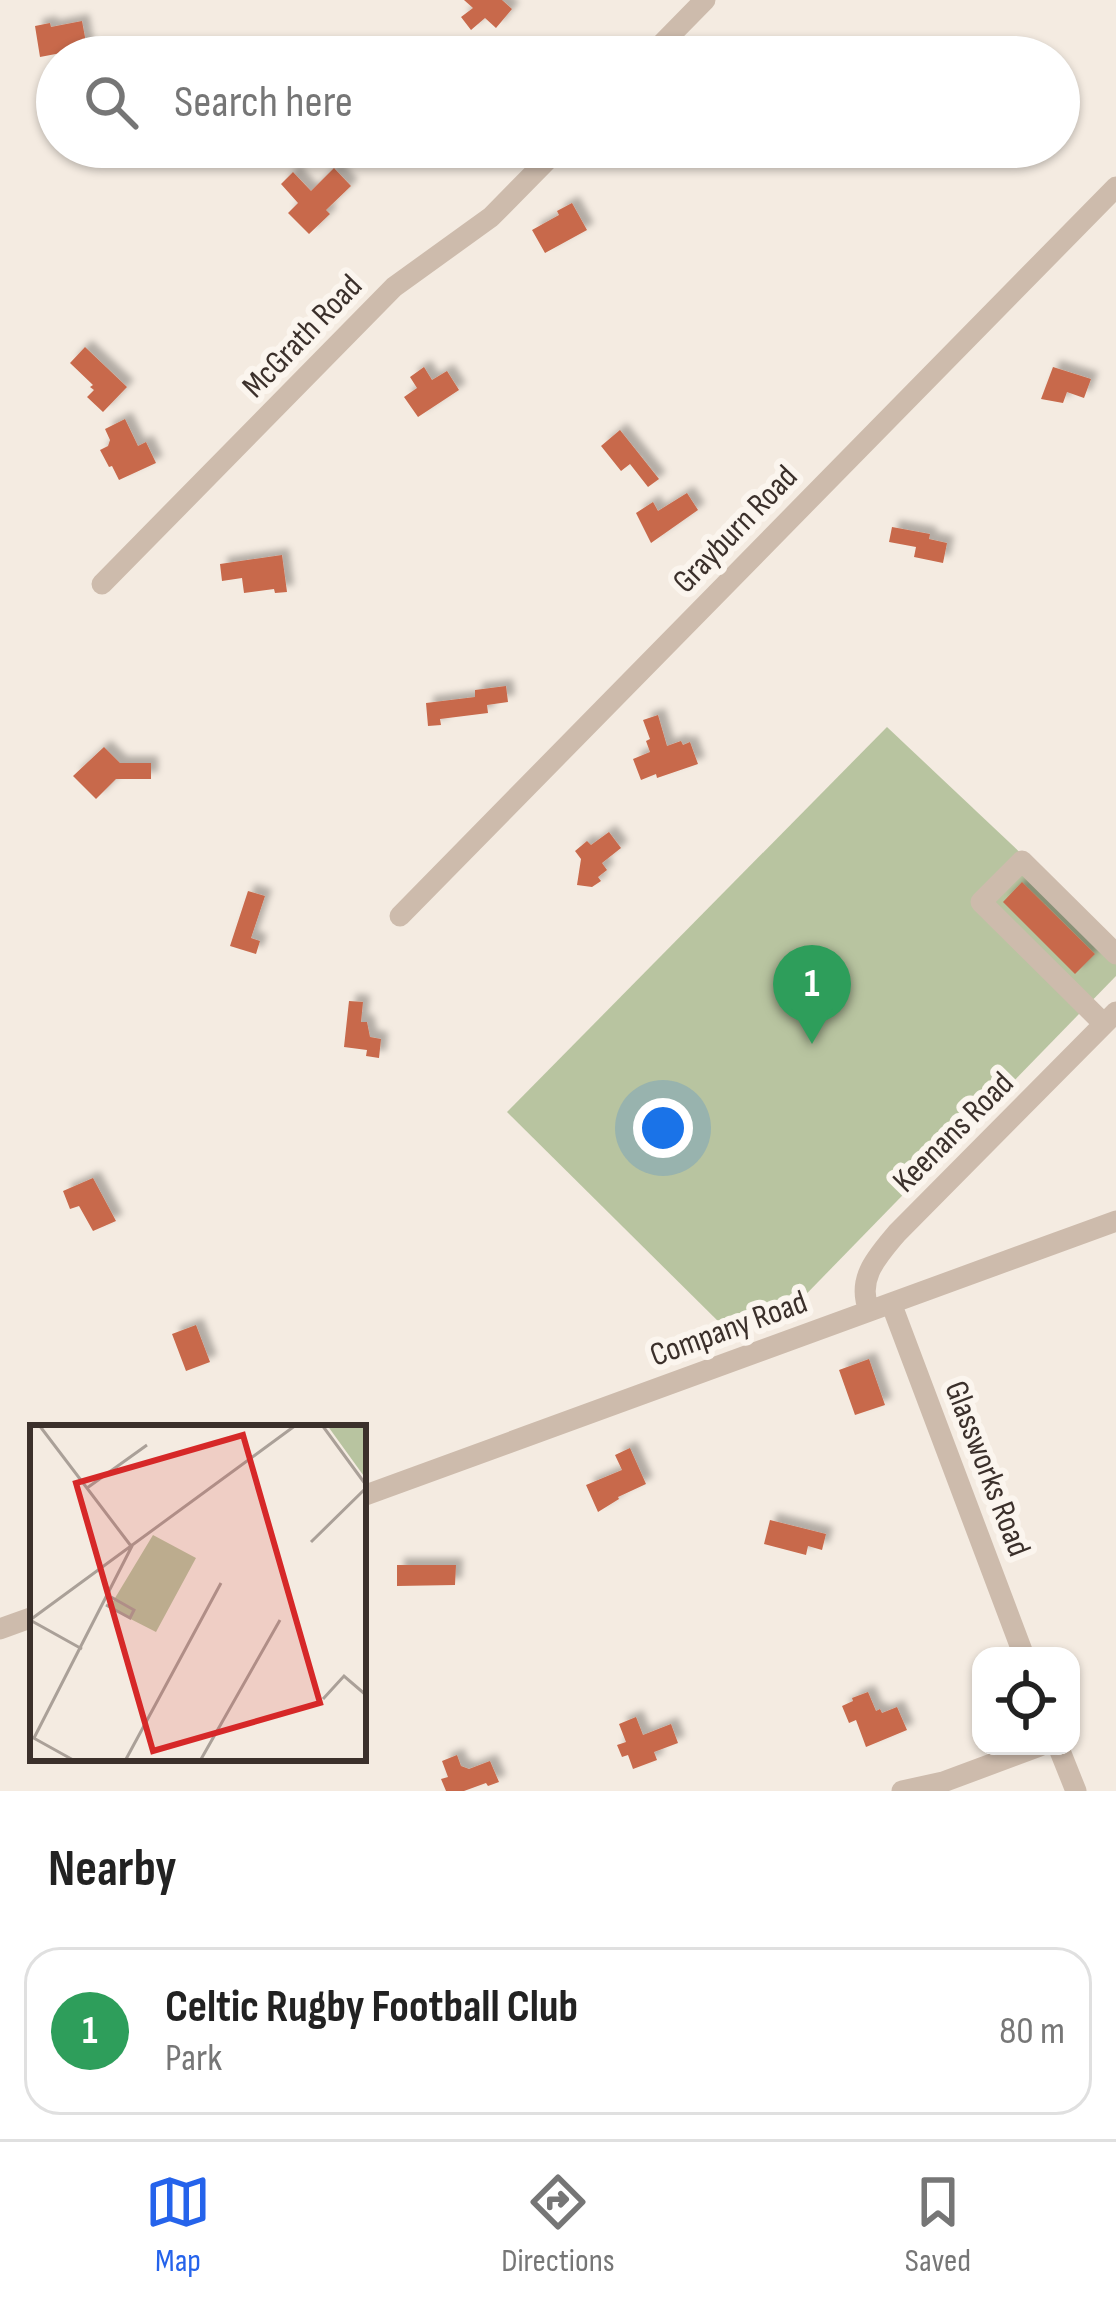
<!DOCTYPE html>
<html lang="en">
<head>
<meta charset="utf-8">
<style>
  body { margin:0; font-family:"Sofia Sans Condensed",sans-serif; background:#f2f2f2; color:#222 }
  .controls { position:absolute; right:36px; bottom:36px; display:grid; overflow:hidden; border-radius:24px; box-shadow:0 3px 9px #0004 }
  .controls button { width:108px; height:108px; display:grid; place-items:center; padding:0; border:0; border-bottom:3px solid #e0e0e0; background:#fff; color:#222; font:60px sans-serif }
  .you { position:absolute; left:663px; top:1128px; width:42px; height:42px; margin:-30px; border:9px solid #fff; border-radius:50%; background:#1a73e8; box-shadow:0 0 0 18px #1a73e833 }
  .badge { display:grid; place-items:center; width:78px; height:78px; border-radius:50%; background:#2563eb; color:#fff; font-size:39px; font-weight:700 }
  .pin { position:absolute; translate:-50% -99px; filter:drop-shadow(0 3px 6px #0008) }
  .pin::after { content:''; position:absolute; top:63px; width:42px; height:36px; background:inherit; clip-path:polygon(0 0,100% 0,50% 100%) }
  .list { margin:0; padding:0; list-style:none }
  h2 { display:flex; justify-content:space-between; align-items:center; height:156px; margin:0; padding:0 48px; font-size:51px }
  h2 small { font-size:39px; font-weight:400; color:#767676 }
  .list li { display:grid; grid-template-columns:78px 1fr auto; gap:36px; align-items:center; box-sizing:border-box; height:168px; margin:0 24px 24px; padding:0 24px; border:3px solid #e0e0e0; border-radius:36px }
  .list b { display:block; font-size:45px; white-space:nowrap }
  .list p { margin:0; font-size:39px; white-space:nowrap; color:#767676 }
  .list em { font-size:39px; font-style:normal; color:#767676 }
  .icon { flex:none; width:66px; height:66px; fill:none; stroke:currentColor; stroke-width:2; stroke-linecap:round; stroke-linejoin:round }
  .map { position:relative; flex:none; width:1116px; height:1791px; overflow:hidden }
  .search { position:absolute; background:#fff; box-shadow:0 3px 9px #0004; left:36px; right:36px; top:36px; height:132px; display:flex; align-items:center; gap:30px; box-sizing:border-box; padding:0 42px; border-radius:66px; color:#767676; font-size:45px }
  .sheet { height:348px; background:#fff }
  nav { display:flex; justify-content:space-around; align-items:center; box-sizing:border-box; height:168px; border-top:3px solid #e0e0e0; background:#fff; font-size:33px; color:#767676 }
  nav a { display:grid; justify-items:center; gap:6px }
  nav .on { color:#2563eb }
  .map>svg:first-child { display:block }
  .green { fill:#b8c4a0 }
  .building { fill:#c8694b; filter:url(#shadow) }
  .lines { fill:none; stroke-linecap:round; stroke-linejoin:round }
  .minor { stroke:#cdbbac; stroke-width:21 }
  .labels { text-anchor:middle; stroke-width:12; stroke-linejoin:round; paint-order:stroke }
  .street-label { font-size:33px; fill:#3b302b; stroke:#fbf5ee }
  .inset-road { fill:none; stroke:#aaa098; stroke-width:3 }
  .view { fill:#d62828; fill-opacity:0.15; stroke:#d62828; stroke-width:6 }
  .inset-edge { fill:none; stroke:#3b302b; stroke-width:6 }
</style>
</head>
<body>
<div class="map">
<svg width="1116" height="1791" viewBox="0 0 1116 1791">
  <defs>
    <filter id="shadow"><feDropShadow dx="7" dy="-7" stdDeviation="3" flood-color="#0004"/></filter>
  </defs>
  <rect width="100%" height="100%" fill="#f4ebe1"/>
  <path class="green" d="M887 727 1116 943V976L783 1318 731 1334 507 1112Z"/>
  <path class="building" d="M464 0H502L512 9 496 28 485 18 471 30 461 17 473 8Z
    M82 21 87 48 40 57 35 26 50 23 51 27Z
    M334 168 351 186 326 210 330 214 309 234 288 213 298 203 281 184 293 172 311 191Z
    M572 203 587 230 545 253 532 230 559 215 557 211Z
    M85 347 127 387 103 412 87 397 94 390 90 387 93 385 70 363Z
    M424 367 432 380 447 371 459 390 418 417 404 397 417 388 410 377Z
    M1053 367 1091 379 1084 398 1067 392 1063 403 1041 399Z
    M125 419 138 446 146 442 156 463 119 480 112 466 109 467 100 450 108 446 110 440 105 429Z
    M620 430 659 479 648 487 630 464 621 471 601 446Z
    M687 493 698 510 651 543 636 513 653 502 658 511Z
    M892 527 930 534 929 539 947 543 943 563 914 557 916 547 889 542Z
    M282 555 287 592 275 593 274 589 244 593 242 578 222 581 220 564Z
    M506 686 508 702 487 705 488 713 440 719 441 725 428 726 426 703 475 697V690Z
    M658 715 667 746 681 741 683 745 690 742 698 764 657 778 656 774 641 780 633 759 650 752 646 741 650 739 643 720Z
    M104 747 120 763H151V779H116L96 799 73 776Z
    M609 832 621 848 602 863 607 870 598 877 601 881 592 887 577 885 581 859 575 851 587 841 591 845Z
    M1022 882 1095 954 1075 974 1003 902Z
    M248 891 265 896 251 938 260 941 256 954 230 946Z
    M349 1001 363 1002 361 1022H367L370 1037 381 1039 379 1058 366 1056 367 1050 344 1047Z
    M93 1178 116 1221 93 1231 79 1206 70 1209 63 1191Z
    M196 1325 210 1362 186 1371 172 1334Z
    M869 1359 885 1405 855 1415 839 1370Z
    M630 1448 646 1484 618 1497 619 1499 598 1512 586 1485 622 1470 615 1455Z
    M770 1520 826 1534 822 1550 808 1546 806 1555 764 1544Z
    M397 1565H456L455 1585 397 1586Z
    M868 1692 876 1711 880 1709 882 1713 897 1707 907 1730 866 1747 856 1720 849 1723 842 1706 853 1701 852 1698Z
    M636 1717 643 1735 671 1724 678 1743 654 1752 657 1760 633 1769 628 1755 622 1757 617 1745 626 1742 619 1724Z
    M457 1755 461 1766 469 1769 490 1761 499 1782 488 1786 486 1783 464 1791H446L441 1779 448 1777 442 1761Z"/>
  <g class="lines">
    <path class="minor" d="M649 57 705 0
      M102 584 394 287 491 217 560 147
      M400 916 1116 187
      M1104 1024 981 902 1022 861 1116 954
      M891 1303 1024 1656
      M869 1310C856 1278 878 1256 897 1233L1116 1012
      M363 1496 1116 1221
      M0 1629 33 1617
      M1058 1746 1076 1791
      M902 1791 943 1782 1040 1746"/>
  </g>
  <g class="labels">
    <g class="street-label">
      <text transform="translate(301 335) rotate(-46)" y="12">McGrath Road</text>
      <text transform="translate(734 528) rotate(-46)" y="12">Grayburn Road</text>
      <text transform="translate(952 1131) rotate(-45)" y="12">Keenans Road</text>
      <text transform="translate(728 1327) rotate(-20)" y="12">Company Road</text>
      <text transform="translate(989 1468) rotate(69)" y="12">Glassworks Road</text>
    </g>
  </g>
  <g transform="translate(30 1425)">
    <rect width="336" height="336" fill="#f4ebe1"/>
    <path d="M297 0H336V54ZM123 110 166 133 126 207 79 183Z" fill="#b8c4a0"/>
    <path class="inset-road" d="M9 0 101 121M292 0 336 60M57 63 117 20M281 117 336 63M76 180 100 193 104 185 81 172M0 195 266 0M0 195 52 224M293 274 314 251 336 270M0 311 45 336M4 313 103 119M95 336 191 158M170 336 250 195"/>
    <path class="view" d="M213 10 290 278 123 326 46 58Z"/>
    <rect width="336" height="336" class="inset-edge"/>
  </g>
</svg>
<div class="controls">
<button><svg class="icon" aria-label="locate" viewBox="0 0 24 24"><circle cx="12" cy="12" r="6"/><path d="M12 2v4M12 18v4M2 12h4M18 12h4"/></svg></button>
</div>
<div class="you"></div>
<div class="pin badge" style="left:812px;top:1044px;background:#2e9e5b">1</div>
<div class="search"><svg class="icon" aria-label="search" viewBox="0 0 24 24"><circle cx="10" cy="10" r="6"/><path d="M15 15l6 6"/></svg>Search here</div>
</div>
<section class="sheet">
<h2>Nearby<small></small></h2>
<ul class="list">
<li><span class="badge" style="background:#2e9e5b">1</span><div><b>Celtic Rugby Football Club</b><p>Park</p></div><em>80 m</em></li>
</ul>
</section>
<nav>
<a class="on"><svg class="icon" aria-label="map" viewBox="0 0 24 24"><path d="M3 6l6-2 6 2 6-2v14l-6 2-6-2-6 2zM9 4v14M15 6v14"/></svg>Map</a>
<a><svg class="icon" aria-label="directions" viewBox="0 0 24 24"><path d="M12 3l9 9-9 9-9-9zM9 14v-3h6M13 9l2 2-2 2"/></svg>Directions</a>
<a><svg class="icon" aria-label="saved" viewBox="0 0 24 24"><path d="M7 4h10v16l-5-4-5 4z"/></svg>Saved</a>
</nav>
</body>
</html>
